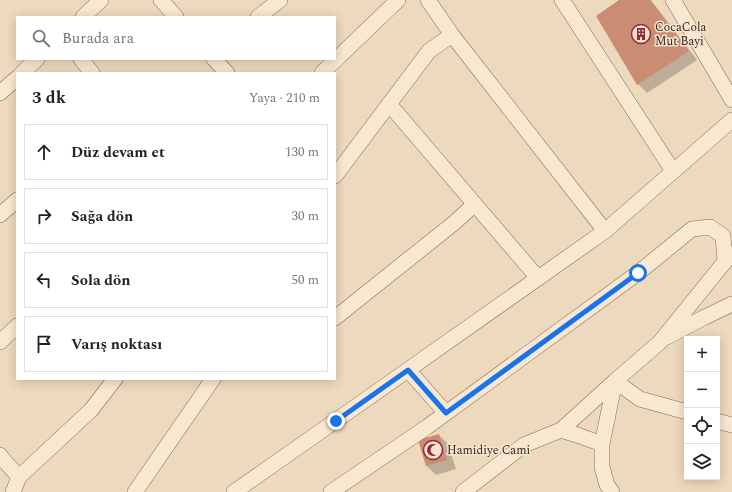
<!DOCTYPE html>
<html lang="tr">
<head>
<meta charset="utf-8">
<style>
  body { margin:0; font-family:Spectral,serif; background:#f6f6f6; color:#222 }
  .controls { position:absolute; right:12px; bottom:12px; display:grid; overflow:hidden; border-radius:0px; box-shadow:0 2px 10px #0003 }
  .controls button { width:36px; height:36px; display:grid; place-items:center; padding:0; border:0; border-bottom:1px solid #e0e0e0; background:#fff; color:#222; font:20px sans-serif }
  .stop { position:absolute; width:12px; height:12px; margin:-9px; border:3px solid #1a73e8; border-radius:50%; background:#fff }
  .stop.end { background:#1a73e8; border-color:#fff; box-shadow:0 1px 4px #0008 }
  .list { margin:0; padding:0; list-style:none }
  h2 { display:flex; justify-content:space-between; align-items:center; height:52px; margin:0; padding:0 16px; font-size:17px }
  h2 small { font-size:13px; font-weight:400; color:#767676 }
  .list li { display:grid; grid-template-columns:26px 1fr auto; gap:12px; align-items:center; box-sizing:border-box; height:56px; margin:0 8px 8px; padding:0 8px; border:1px solid #e0e0e0; border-radius:0px }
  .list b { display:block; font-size:15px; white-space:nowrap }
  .list em { font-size:13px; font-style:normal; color:#767676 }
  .icon { flex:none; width:22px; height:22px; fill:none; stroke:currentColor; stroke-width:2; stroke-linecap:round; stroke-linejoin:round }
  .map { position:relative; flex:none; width:732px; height:492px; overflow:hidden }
  .search { position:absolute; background:#fff; box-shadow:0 2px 10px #0003; left:16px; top:16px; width:320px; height:44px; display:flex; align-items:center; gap:10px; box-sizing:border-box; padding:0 14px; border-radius:0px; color:#767676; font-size:15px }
  .panel { position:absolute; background:#fff; box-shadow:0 2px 10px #0003; left:16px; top:72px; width:320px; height:308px; border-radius:0px }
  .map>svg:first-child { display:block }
  .shadow { fill:#0003 }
  .building { fill:#cb8c74 }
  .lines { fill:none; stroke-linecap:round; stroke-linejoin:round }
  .minor-casing { stroke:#856957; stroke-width:16 }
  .minor { stroke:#f8e7d1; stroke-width:15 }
  .route { stroke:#1a73e8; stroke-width:5 }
  .labels { text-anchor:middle; stroke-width:3; stroke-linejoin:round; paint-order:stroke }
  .poi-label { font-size:12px; fill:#34241c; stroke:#f5e4cd; text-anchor:start }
</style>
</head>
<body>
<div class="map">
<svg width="732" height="492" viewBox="0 0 732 492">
  <rect width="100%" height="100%" fill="#edd9be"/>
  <path class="shadow" d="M621 0H651L697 60 647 93 638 84Z
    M439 435 448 444 456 469 436 475 427 466 419 441Z"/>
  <path class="building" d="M619 0H650L689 51 637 85 596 16Z
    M439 434 447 460 426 466 418 440Z"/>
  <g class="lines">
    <g class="minor-casing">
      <path id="minor" d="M161 0 176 17
        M428 0 452 35
        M562 0 673 171
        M673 0 732 100
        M83 17 101 0
        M258 17 280 0
        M81 59 92 73
        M214 59 227 73
        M22 73 37 59
        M322 73 398 0
        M0 93 17 78
        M389 104 538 278
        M335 176 429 51 452 35 605 231
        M0 215 17 200
        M335 318 454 223 475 204
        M667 337 703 318 732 304
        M0 342 17 326
        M408 370 446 413
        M717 421 732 425
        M561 430 580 436 602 444
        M0 455 1 457 19 477 13 492
        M19 477 91 410 115 379
        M135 492 213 379
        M234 492 324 429 605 231 732 120
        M331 492 427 427 638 273 692 229 710 227 723 236 725 262
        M463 492 524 445 561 430 615 381 640 399 687 412
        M612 492 607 485 602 467V444L615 381 660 342 731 254"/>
    </g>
    <use href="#minor" class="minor"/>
  </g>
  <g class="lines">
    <path class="route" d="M336 421 408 370 446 413 638 273"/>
  </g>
  <defs>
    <g id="building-ring" transform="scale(1)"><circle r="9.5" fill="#f5e4cd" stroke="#932837" stroke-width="1.5"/><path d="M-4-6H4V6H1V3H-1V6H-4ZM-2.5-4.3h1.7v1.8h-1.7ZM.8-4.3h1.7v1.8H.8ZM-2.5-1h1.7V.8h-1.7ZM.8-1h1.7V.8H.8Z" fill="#932837"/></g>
    <g id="mosque-ring" transform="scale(1)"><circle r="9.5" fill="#f5e4cd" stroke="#932837" stroke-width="1.5"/><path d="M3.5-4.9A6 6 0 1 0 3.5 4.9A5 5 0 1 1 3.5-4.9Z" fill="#932837"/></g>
  </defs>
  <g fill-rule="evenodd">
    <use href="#building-ring" x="641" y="34"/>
    <use href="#mosque-ring" x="433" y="450"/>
  </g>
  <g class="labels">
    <g class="poi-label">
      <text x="655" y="31">CocaCola<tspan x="655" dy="14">Mut Bayi</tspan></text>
      <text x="447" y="454">Hamidiye Cami</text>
    </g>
  </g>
</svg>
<div class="controls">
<button>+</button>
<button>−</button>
<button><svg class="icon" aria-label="locate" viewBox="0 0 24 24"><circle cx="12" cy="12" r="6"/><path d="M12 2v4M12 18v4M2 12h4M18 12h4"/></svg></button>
<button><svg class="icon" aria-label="layers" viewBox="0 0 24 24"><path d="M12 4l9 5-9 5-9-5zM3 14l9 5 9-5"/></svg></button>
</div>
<div class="stop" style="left:638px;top:273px"></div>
<div class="stop end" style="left:336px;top:421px"></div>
<div class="search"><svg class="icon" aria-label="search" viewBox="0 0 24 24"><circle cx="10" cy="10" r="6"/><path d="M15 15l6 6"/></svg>Burada ara</div>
<section class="panel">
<h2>3 dk<small>Yaya · 210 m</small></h2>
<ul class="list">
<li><svg class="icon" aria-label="ahead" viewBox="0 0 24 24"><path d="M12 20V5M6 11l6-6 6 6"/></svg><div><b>Düz devam et</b></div><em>130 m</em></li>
<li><svg class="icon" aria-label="right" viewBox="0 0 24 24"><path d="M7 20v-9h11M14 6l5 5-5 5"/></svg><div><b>Sağa dön</b></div><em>30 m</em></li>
<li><svg class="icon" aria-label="left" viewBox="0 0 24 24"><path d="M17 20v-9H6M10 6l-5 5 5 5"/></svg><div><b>Sola dön</b></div><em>50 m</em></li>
<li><svg class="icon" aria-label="arrive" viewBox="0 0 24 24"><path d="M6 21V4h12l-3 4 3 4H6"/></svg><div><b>Varış noktası</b></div></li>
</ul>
</section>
</div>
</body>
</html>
